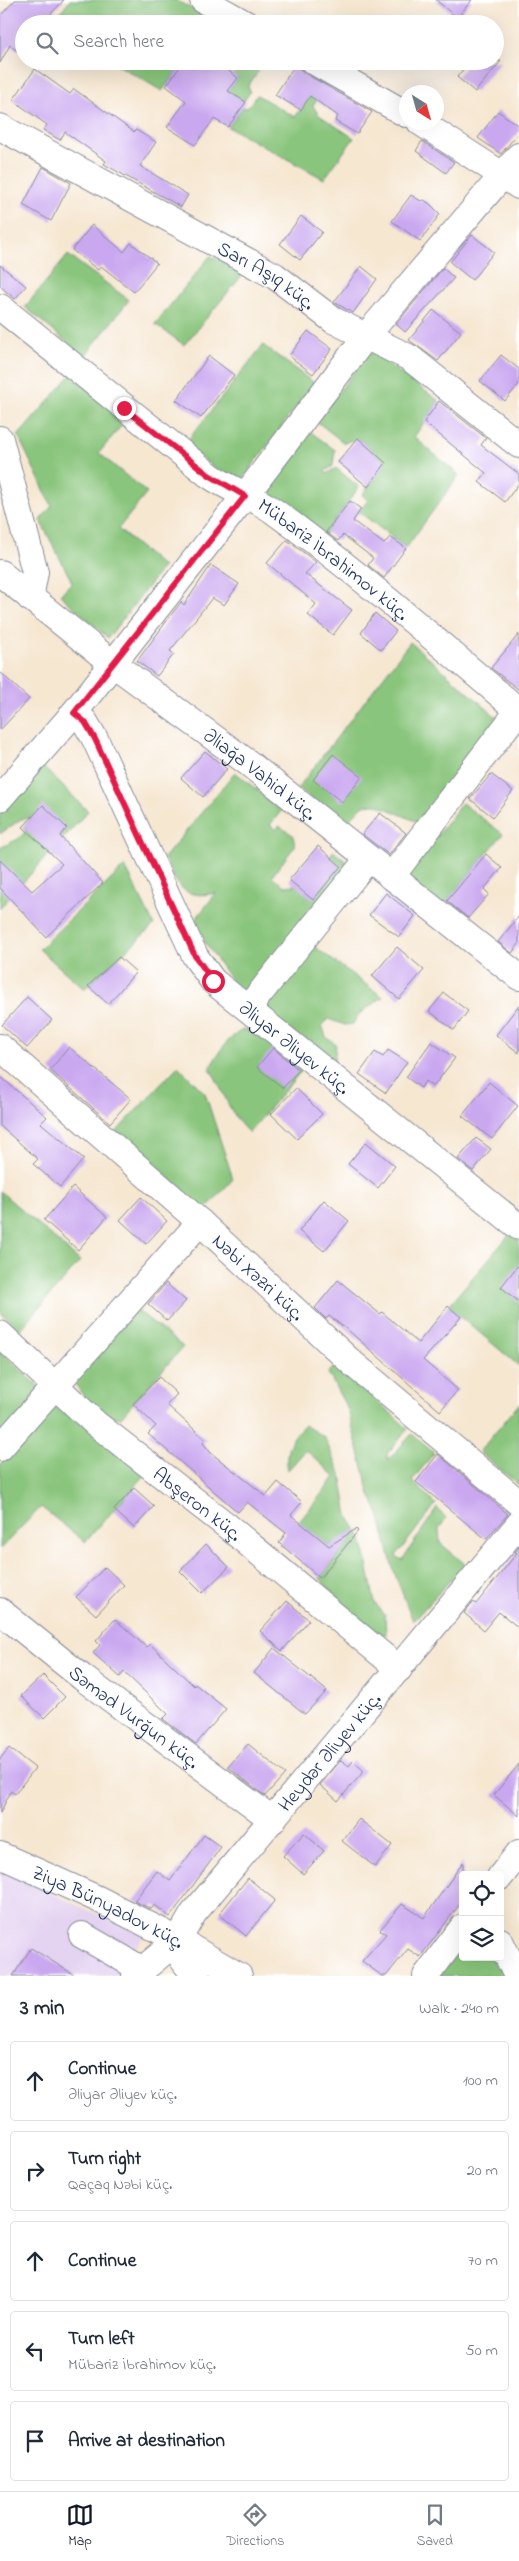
<!DOCTYPE html>
<html lang="en">
<head>
<meta charset="utf-8">
<style>
  body { margin:0; font-family:"Indie Flower",sans-serif; background:#f6f6f7; color:#1f2937 }
  .controls { position:absolute; right:15px; bottom:15px; display:grid; overflow:hidden; border-radius:5px; box-shadow:0 5px 20px #0002 }
  .controls button { width:45px; height:45px; display:grid; place-items:center; padding:0; border:0; border-bottom:1px solid #e0e1e3; background:#fff; color:#1f2937; font:25px sans-serif }
  .compass { position:absolute; left:399px; top:85px; width:45px; height:45px; border-radius:50%; background:#fff; box-shadow:0 5px 20px #0002; rotate:143deg }
  .stop { position:absolute; width:15px; height:15px; margin:-11px; border:4px solid #e11d48; border-radius:50%; background:#fff }
  .stop.end { background:#e11d48; border-color:#fff; box-shadow:0 1px 5px #0008 }
  .list { margin:0; padding:0; list-style:none }
  h2 { display:flex; justify-content:space-between; align-items:center; height:65px; margin:0; padding:0 20px; font-size:21px }
  h2 small { font-size:16px; font-weight:400; color:#747a83 }
  .list li { display:grid; grid-template-columns:32px 1fr auto; gap:15px; align-items:center; box-sizing:border-box; height:80px; margin:0 10px 10px; padding:0 10px; border:1px solid #e0e1e3; border-radius:5px }
  .list b { display:block; font-size:19px; white-space:nowrap }
  .list p { margin:0; font-size:16px; white-space:nowrap; color:#747a83 }
  .list em { font-size:16px; font-style:normal; color:#747a83 }
  .icon { flex:none; width:28px; height:28px; fill:none; stroke:currentColor; stroke-width:2; stroke-linecap:round; stroke-linejoin:round }
  .map { position:relative; flex:none; width:519px; height:1976px; overflow:hidden }
  .search { position:absolute; background:#fff; box-shadow:0 5px 20px #0002; left:15px; right:15px; top:15px; height:55px; display:flex; align-items:center; gap:12px; box-sizing:border-box; padding:0 18px; border-radius:28px; color:#747a83; font-size:19px }
  .sheet { height:515px; background:#fff }
  nav { display:flex; justify-content:space-around; align-items:center; box-sizing:border-box; height:70px; border-top:1px solid #e0e1e3; background:#fff; font-size:14px; color:#747a83 }
  nav a { display:grid; justify-items:center; gap:2px }
  nav .on { color:#111827 }
  .map>svg:first-child { display:block }
  .built { fill:#e4d3f1 }
  .green { fill:#89c57b; stroke:#527a6c }
  .building { fill:#caa8f0 }
  .lines { fill:none; stroke-linecap:round; stroke-linejoin:round }
  .minor-casing { stroke:#888b98; stroke-width:28 }
  .minor { stroke:#fff; stroke-width:26 }
  .route { stroke:#e11d48; stroke-width:6 }
  .labels { text-anchor:middle; stroke-width:4; stroke-linejoin:round; paint-order:stroke }
  .street-label { font-size:20px; fill:#1b2f5e; stroke:#fff }
</style>
</head>
<body>
<div class="map">
<svg width="519" height="1976" viewBox="0 0 519 1976">
  <rect width="100%" height="100%" fill="#fff"/>
  <filter id="ink" filterUnits="userSpaceOnUse"><feTurbulence type="fractalNoise" baseFrequency=".02" numOctaves="2"/><feDisplacementMap in="SourceGraphic" scale="10" xChannelSelector="R" yChannelSelector="G"/><feConvolveMatrix kernelMatrix="1 2 1 2 8 2 1 2 1" color-interpolation-filters="sRGB"/></filter>
  <filter id="wash" filterUnits="userSpaceOnUse"><feTurbulence type="fractalNoise" baseFrequency=".0096" numOctaves="4" result="noise"/><feDisplacementMap in="SourceGraphic" scale="20" xChannelSelector="R" yChannelSelector="G"/><feGaussianBlur stdDeviation="1.12" result="paint"/><feColorMatrix in="noise" values="0 0 0 0 0 0 0 0 0 0 0 0 0 0 0 0 0 1.4 0 .05"/><feComposite in="paint" operator="in"/></filter>
  <g filter="url(#wash)">
    <rect width="100%" height="100%" fill="#f6e7d1"/>
    <path class="built" d="M0 1870 144 1936 116 1976H0Z"/>
    <path class="green" d="M70 0H175L214 20 211 24H50Z
      M111 61H184L162 91Z
      M212 61H266L248 86 250 92 244 101 233 94 214 119 194 108 215 110 238 78 233 75 236 71 231 67 224 70Z
      M321 78 328 83 313 106 319 115 354 138 324 179 228 127 243 107 247 108 257 95 295 117Z
      M68 255 129 300 84 357 25 307Z
      M210 256 245 272 184 345 155 324Z
      M263 345 314 383 238 485 184 445Z
      M370 351 439 401 414 437 459 475 406 548 359 512 368 500 362 495 386 463 358 438 344 443 316 421Z
      M71 375 126 420 99 453 147 493 118 529 163 567 108 638 60 595 72 582 40 520 52 506 18 436Z
      M308 430 335 450 333 466 325 471 326 474 336 468 359 487 323 536 259 493Z
      M410 642 500 720 420 823 376 804 364 805 344 825 298 788Z
      M42 766 88 811 0 908V848L18 839 26 831 23 827 31 818 21 819 0 834V812Z
      M235 772 282 810 270 825 276 830 279 826 293 835 295 846 272 876 284 886 295 885 330 857 333 851 353 867 243 997 192 924 216 893C182 900 178 886 164 858Z
      M462 803 503 834 442 907 405 878Z
      M125 866 154 925 84 989 39 949Z
      M312 945 383 997 359 1014 353 1024 345 1025 328 1019 322 1025 326 1037 336 1045 334 1063 261 1010Z
      M244 1029 272 1043 302 1070 249 1133C228 1113 225 1092 210 1069 218 1051 228 1038 244 1029Z
      M178 1066 205 1093 233 1179 205 1210 116 1132Z
      M0 1191 80 1261 20 1330 0 1312Z
      M510 1234 519 1241V1366L448 1306Z
      M136 1309 183 1347 120 1418C94 1411 86 1402 73 1380Z
      M0 1351 43 1390 0 1437Z
      M337 1364 408 1429 387 1454 388 1460 412 1434 434 1453 412 1481 436 1504 396 1556 402 1560 437 1508 446 1518 439 1529 440 1543 465 1564 413 1621 393 1569 379 1514 370 1495 348 1410 328 1373Z
      M55 1400 147 1473 85 1542 41 1507 0 1549V1464Z
      M519 1404V1485L479 1452Z
      M304 1425 324 1437 341 1474 348 1516 362 1539 375 1603 385 1615 386 1635C367 1632 333 1594 320 1578L342 1551 333 1544 329 1546 299 1522 335 1477 306 1450 288 1470C284 1451 291 1438 304 1425Z
      M463 1946V1957H498L506 1976H438Z"/>
    <g id="blocks">
      <path class="building" d="M15 0H64L41 24H24V44L17 51 10 45 0 63V16Z
        M436 0H472L457 18Z
        M184 61H216L238 78 228 91 246 102 228 127 214 119 195 145 167 127 186 101 166 86Z
        M470 61H501L475 92 457 77Z
        M295 65 306 74 372 112 357 134 335 121 338 116 310 96 301 110 275 95Z
        M35 69 70 94 74 89 134 132 136 130 156 142 140 166 188 195 181 207 104 164 106 161 65 132 60 140 43 130 47 125 13 100Z
        M498 111 519 126V132L501 154 478 138Z
        M422 141 454 162 446 173 416 151Z
        M43 167 71 183 51 221 23 205Z
        M411 195 421 201 424 200 430 204 440 214 420 241 392 221Z
        M301 216 322 232 300 260 280 244Z
        M92 225 124 252 131 243 157 263 134 292 101 266 98 270 72 250Z
        M472 235 494 252 472 280 450 262Z
        M0 265 26 286 15 299 0 286Z
        M361 266 377 279 353 313 334 302Z
        M443 268 454 278 405 332 396 324Z
        M433 310 461 332 438 361 409 340Z
        M308 331 332 349 313 374 289 356Z
        M501 355 519 369V384L505 401 480 381Z
        M209 356 234 375 201 418 176 400Z
        M439 401 486 438 481 445 519 474V483L505 502 479 482 486 473 424 422Z
        M358 438 386 463 368 487 338 462Z
        M350 501 361 509 353 521 384 544 390 537 406 548 384 578 368 565 373 558 343 535 338 541 326 532Z
        M287 540 316 562 305 574 352 610 333 635 308 615 316 604 267 563Z
        M211 565 239 584 224 605 212 598 170 651 174 654 157 676 137 661 181 602 184 605Z
        M375 613 396 631 381 650 361 633Z
        M519 634V690L491 668Z
        M0 672 29 699 0 730Z
        M205 751 227 769 203 797 181 778Z
        M333 754 362 777 342 802 313 780Z
        M491 774 513 791 493 817 470 799Z
        M43 805 67 828 60 836 103 883 46 937 0 888V860L32 891 62 864 23 827Z
        M380 813 406 833 389 855 362 834Z
        M318 846 341 866 313 900 289 880Z
        M486 854 502 868 484 889 489 894 468 918 447 901Z
        M386 893 415 916 399 937 369 915Z
        M519 916V944L512 953 498 942Z
        M397 947 424 970 399 999 372 976Z
        M119 957 136 972 108 1004 88 986Z
        M444 993 468 1011 454 1030 429 1011Z
        M27 997 52 1020 27 1048 2 1025Z
        M519 1005V1053L496 1035Z
        M431 1042 455 1058 433 1087 425 1081 421 1088 406 1077Z
        M69 1047 131 1099 110 1123 50 1070Z
        M273 1048 299 1070 283 1088 257 1067Z
        M388 1050 407 1062 386 1093 359 1074 375 1052 383 1057Z
        M0 1076 47 1117 41 1123 84 1159 60 1187 33 1164 38 1159 0 1126Z
        M489 1082 518 1106 492 1139 462 1116Z
        M296 1088 322 1114 297 1139 271 1114Z
        M476 1138 491 1149 473 1171 458 1159Z
        M366 1142 395 1166 378 1188 348 1164Z
        M73 1187 107 1217 78 1250 44 1220Z
        M141 1197 167 1221 146 1244 120 1220Z
        M324 1200 349 1221 324 1251 299 1231Z
        M519 1264V1302L501 1287Z
        M338 1280 380 1314 382 1312 418 1343 448 1306 461 1317 423 1360 458 1390 440 1411 349 1331 329 1316 326 1319 315 1308Z
        M166 1283 186 1301 167 1321 148 1304Z
        M159 1377 177 1394 167 1405 206 1440 203 1443 211 1453 266 1496 278 1482 302 1502 291 1515 329 1546 356 1529 358 1531 320 1578 279 1543 286 1533 247 1502 238 1512 148 1434 156 1426 133 1404Z
        M438 1454 508 1514 486 1539 416 1482Z
        M134 1488 154 1506 134 1528 114 1510Z
        M206 1544 229 1567 202 1593 180 1571Z
        M519 1547V1628L499 1612 484 1630 464 1613 473 1602 476 1604 517 1553 515 1552Z
        M105 1567 124 1585 96 1615 76 1597Z
        M287 1601 309 1620 282 1651 260 1631Z
        M115 1619 146 1647 150 1644 194 1686 195 1684 226 1709 196 1744 163 1719 168 1714 124 1672 120 1677 93 1653 100 1645 96 1641Z
        M274 1648 327 1691 305 1714 254 1673Z
        M43 1675 65 1697 44 1718 21 1696Z
        M248 1744 285 1774 265 1796 228 1767Z
        M9 1748 35 1768 15 1794 11 1791 0 1813V1759Z
        M341 1760 349 1766 353 1761 364 1771 338 1801 320 1785Z
        M519 1764V1816L494 1795Z
        M359 1819 392 1845 375 1867 342 1841Z
        M304 1833 324 1851 303 1874 283 1856Z
        M204 1835 221 1847 170 1917 155 1905 151 1909 134 1901 157 1871 170 1881Z
        M463 1862V1900L420 1957 408 1949 386 1976H382L362 1961 386 1934 380 1930 402 1904 424 1918Z
        M248 1878 275 1900 246 1936 219 1914Z
        M31 1948 76 1976H13Z"/>
    </g>
  </g>
  <g filter="url(#ink)">
    <use href="#blocks" fill-opacity="0" stroke="#888b98" stroke-width="1"/>
    <g class="lines">
      <g class="minor-casing">
        <g id="minor">
          <path d="M203 0 246 24"/>
          <path d="M313 61 406 114"/>
          <path d="M420 122 519 186"/>
          <path id="s1" d="M0 127 275 276 333 320 410 358 519 445"/>
          <path id="s2" d="M0 307 209 475C230 490 255 497 275 512 360 574 439 643 519 711"/>
          <path d="M0 439 35 572 30 598"/>
          <path id="s3" d="M0 573 112 663 247 762 519 977"/>
          <path id="s4" d="M74 713 85 722 95 739 195 956 213 981 519 1227"/>
          <path d="M0 798 74 713 245 496 367 335 519 156"/>
          <path d="M391 877 519 710"/>
          <path d="M248 1008 368 859"/>
          <path id="s5" d="M0 1047 200 1222 352 1363 519 1503"/>
          <path id="s6" d="M0 1334 95 1423 226 1525 399 1669"/>
          <path d="M0 1448 200 1222"/>
          <path id="s7" d="M0 1611 83 1678 273 1820"/>
          <path id="s8" d="M0 1855 98 1899 178 1940 239 1976"/>
          <path d="M500 1877 519 1853"/>
          <path d="M82 1935 141 1969"/>
          <path d="M178 1940C177 1956 186 1964 196 1976"/>
          <path d="M500 1941 517 1976"/>
          <path id="s9" d="M135 1976 178 1940 193 1914 519 1524"/>
          <path d="M426 1976 463 1927"/>
        </g>
      </g>
      <use href="#minor" class="minor"/>
    </g>
  </g>
  <g class="lines" filter="url(#ink)">
    <path class="route" d="M124 408 209 475 245 496 74 713 85 722 95 739 195 956 213 981"/>
  </g>
  <g class="labels">
    <g class="street-label">
      <text dy="7" stroke="none"><textPath href="#s1" startOffset="305">Sarı Aşıq küç.</textPath></text>
      <text dy="7" stroke="none"><textPath href="#s2" startOffset="419">Mübariz İbrahimov küç.</textPath></text>
      <text dy="7" stroke="none"><textPath href="#s3" startOffset="329">Əliağa Vahid küç.</textPath></text>
      <text dy="7" stroke="none"><textPath href="#s4" startOffset="409">Əliyar Əliyev küç.</textPath></text>
      <text dy="7" stroke="none"><textPath href="#s5" startOffset="346">Nəbi Xəzri küç.</textPath></text>
      <text dy="7" stroke="none"><textPath href="#s6" startOffset="261">Abşeron küç.</textPath></text>
      <text dy="7" stroke="none"><textPath href="#s7" startOffset="171">Səməd Vurğun küç.</textPath></text>
      <text dy="7" stroke="none"><textPath href="#s9" startOffset="298">Heydər Əliyev küç.</textPath></text>
      <text dy="7" stroke="none"><textPath href="#s8" startOffset="120">Ziya Bünyadov küç.</textPath></text>
    </g>
  </g>
</svg>
<div class="controls">
<button><svg class="icon" aria-label="locate" viewBox="0 0 24 24"><circle cx="12" cy="12" r="6"/><path d="M12 2v4M12 18v4M2 12h4M18 12h4"/></svg></button>
<button><svg class="icon" aria-label="layers" viewBox="0 0 24 24"><path d="M12 4l9 5-9 5-9-5zM3 14l9 5 9-5"/></svg></button>
</div>
<svg class="compass" viewBox="-18 -18 36 36"><path d="M0-13l5 13h-10z" fill="#e53935"/><path d="M0 13l5-13h-10z" fill="#747a83"/></svg>
<div class="stop" style="left:213px;top:981px"></div>
<div class="stop end" style="left:124px;top:408px"></div>
<div class="search"><svg class="icon" aria-label="search" viewBox="0 0 24 24"><circle cx="10" cy="10" r="6"/><path d="M15 15l6 6"/></svg>Search here</div>
</div>
<section class="sheet">
<h2>3 min<small>Walk · 240 m</small></h2>
<ul class="list">
<li><svg class="icon" aria-label="ahead" viewBox="0 0 24 24"><path d="M12 20V5M6 11l6-6 6 6"/></svg><div><b>Continue</b><p>Əliyar Əliyev küç.</p></div><em>100 m</em></li>
<li><svg class="icon" aria-label="right" viewBox="0 0 24 24"><path d="M7 20v-9h11M14 6l5 5-5 5"/></svg><div><b>Turn right</b><p>Qaçaq Nəbi küç.</p></div><em>20 m</em></li>
<li><svg class="icon" aria-label="ahead" viewBox="0 0 24 24"><path d="M12 20V5M6 11l6-6 6 6"/></svg><div><b>Continue</b></div><em>70 m</em></li>
<li><svg class="icon" aria-label="left" viewBox="0 0 24 24"><path d="M17 20v-9H6M10 6l-5 5 5 5"/></svg><div><b>Turn left</b><p>Mübariz İbrahimov küç.</p></div><em>50 m</em></li>
<li><svg class="icon" aria-label="arrive" viewBox="0 0 24 24"><path d="M6 21V4h12l-3 4 3 4H6"/></svg><div><b>Arrive at destination</b></div></li>
</ul>
</section>
<nav>
<a class="on"><svg class="icon" aria-label="map" viewBox="0 0 24 24"><path d="M3 6l6-2 6 2 6-2v14l-6 2-6-2-6 2zM9 4v14M15 6v14"/></svg>Map</a>
<a><svg class="icon" aria-label="directions" viewBox="0 0 24 24"><path d="M12 3l9 9-9 9-9-9zM9 14v-3h6M13 9l2 2-2 2"/></svg>Directions</a>
<a><svg class="icon" aria-label="saved" viewBox="0 0 24 24"><path d="M7 4h10v16l-5-4-5 4z"/></svg>Saved</a>
</nav>
</body>
</html>
